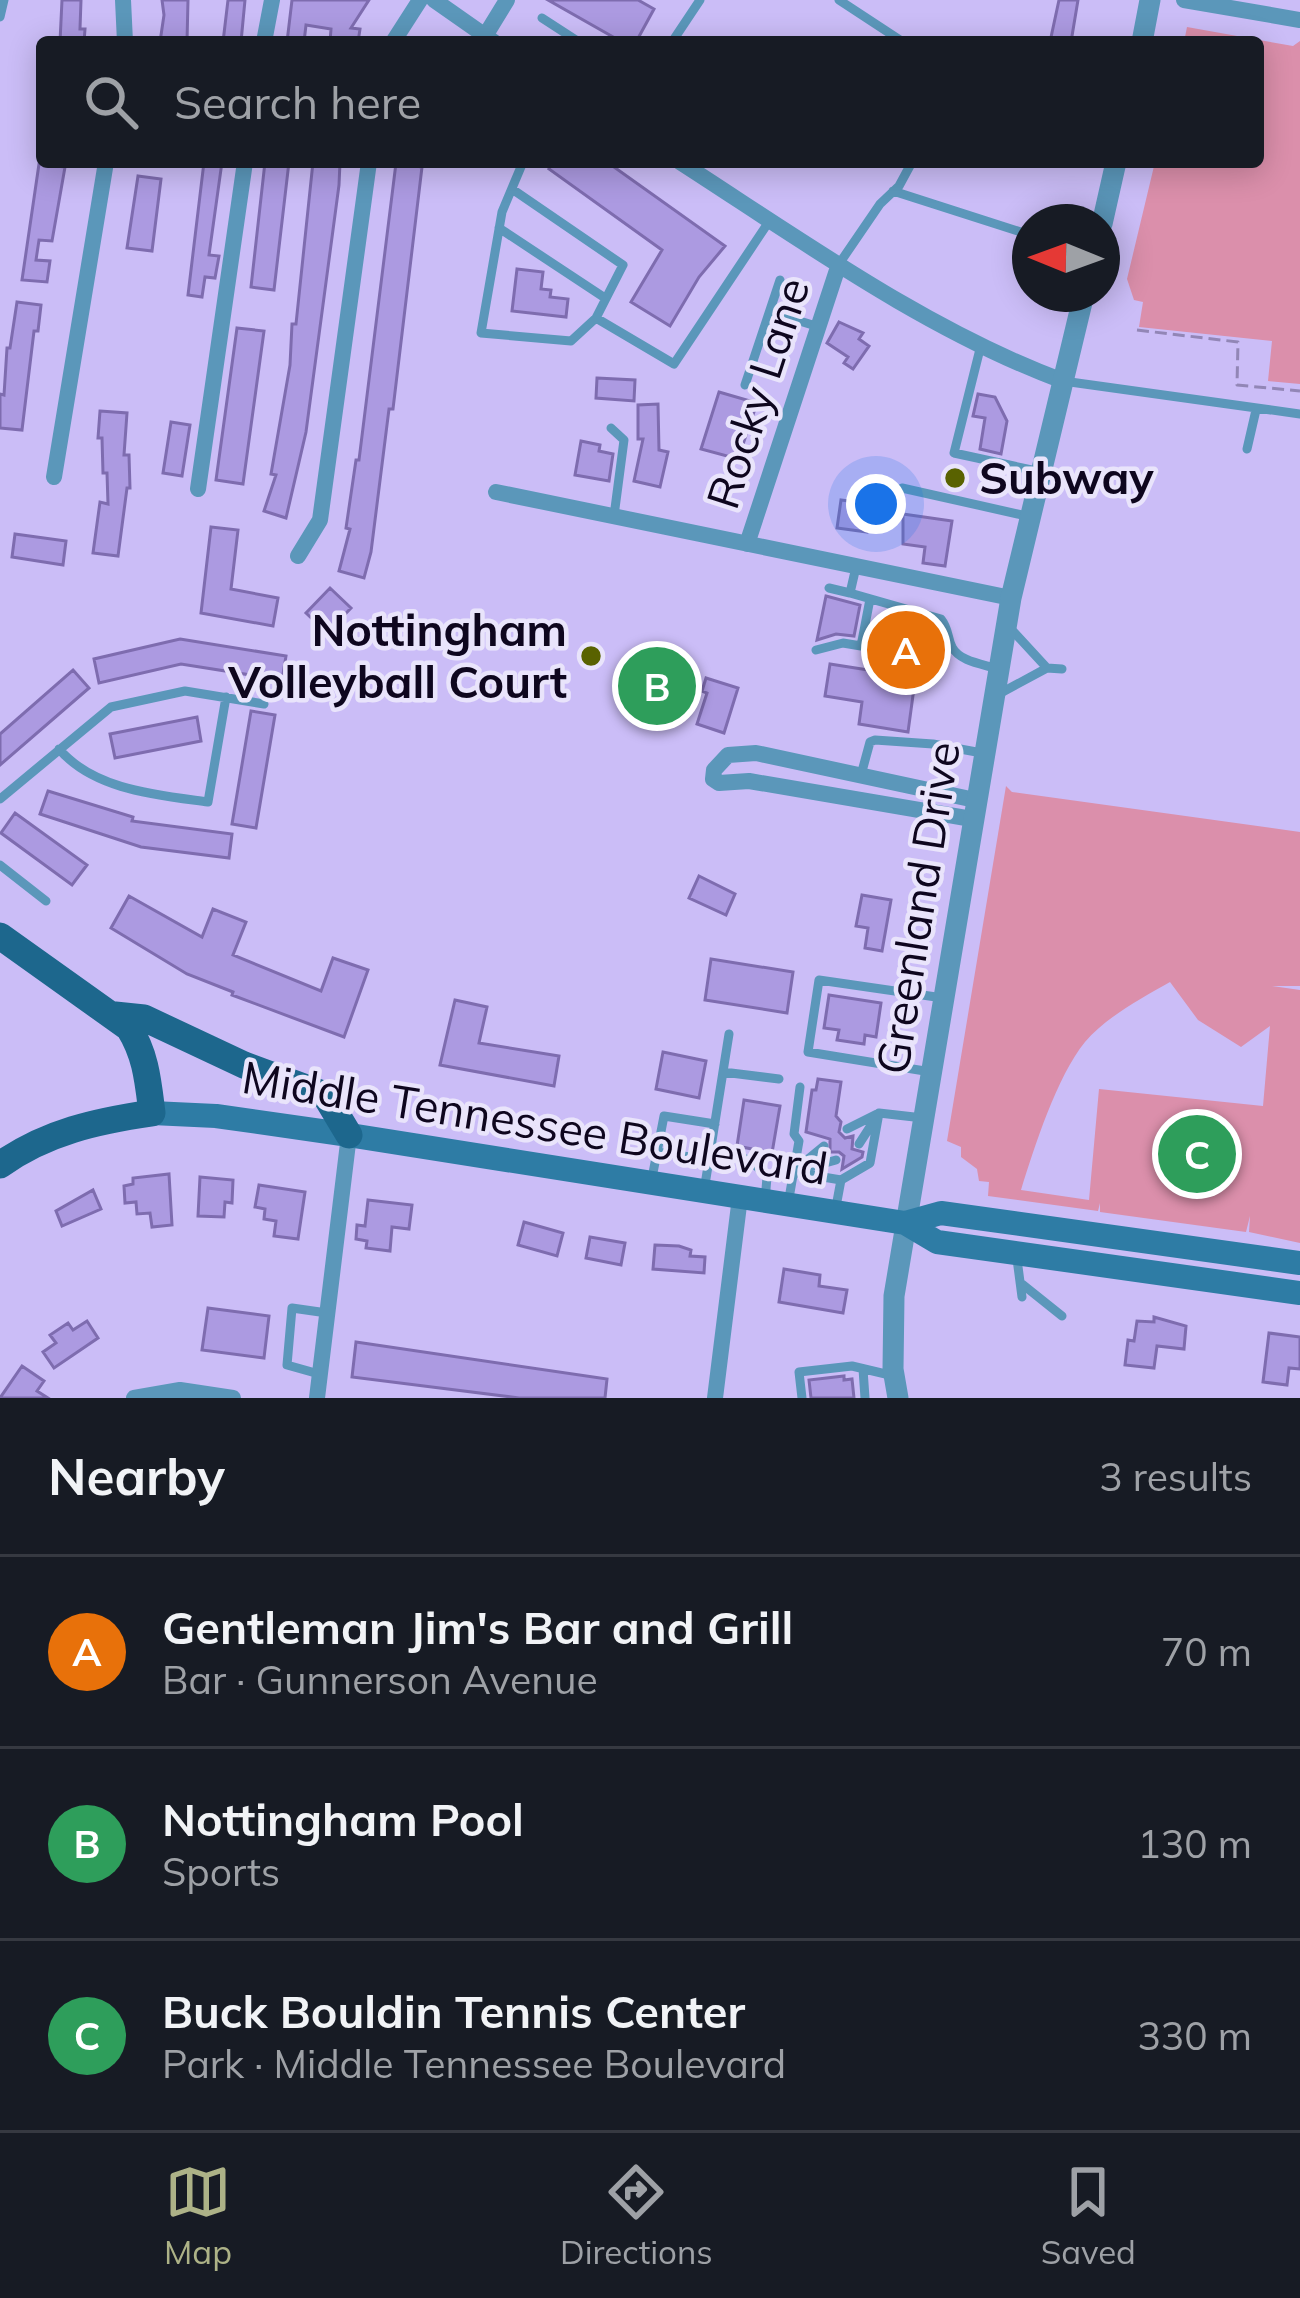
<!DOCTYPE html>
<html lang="en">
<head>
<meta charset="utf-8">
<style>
  body { margin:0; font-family:Mulish,sans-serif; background:#20242c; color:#f1f3f6 }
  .compass { position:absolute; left:1012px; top:204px; width:108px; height:108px; border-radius:50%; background:#171b24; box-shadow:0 6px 30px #0003; rotate:271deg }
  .you { position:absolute; left:876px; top:504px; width:42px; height:42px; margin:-30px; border:9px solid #fff; border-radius:50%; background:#1a73e8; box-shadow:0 0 0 18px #1a73e833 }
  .badge { display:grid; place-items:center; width:78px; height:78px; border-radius:50%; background:#adb287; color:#fff; font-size:39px; font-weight:700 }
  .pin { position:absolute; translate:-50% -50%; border:6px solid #fff; box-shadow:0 3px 12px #0006 }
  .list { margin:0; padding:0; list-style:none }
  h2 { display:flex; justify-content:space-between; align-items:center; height:156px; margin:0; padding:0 48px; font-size:51px }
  h2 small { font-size:39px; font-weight:400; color:#9ea1a6 }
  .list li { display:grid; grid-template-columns:78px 1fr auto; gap:36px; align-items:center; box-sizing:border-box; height:192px; padding:0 48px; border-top:3px solid #363941 }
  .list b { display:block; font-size:45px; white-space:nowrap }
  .list p { margin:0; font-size:39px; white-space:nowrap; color:#9ea1a6 }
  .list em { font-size:39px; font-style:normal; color:#9ea1a6 }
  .icon { flex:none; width:66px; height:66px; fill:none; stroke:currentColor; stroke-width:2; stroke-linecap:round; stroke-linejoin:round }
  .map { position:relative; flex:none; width:1300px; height:1398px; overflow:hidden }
  .search { position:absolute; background:#171b24; box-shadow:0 6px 30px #0003; left:36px; right:36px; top:36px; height:132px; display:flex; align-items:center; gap:30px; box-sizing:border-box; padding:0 42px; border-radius:12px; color:#9ea1a6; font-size:45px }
  .sheet { height:732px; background:#171b24 }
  nav { display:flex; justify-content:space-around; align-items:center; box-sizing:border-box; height:168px; border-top:3px solid #363941; background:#171b24; font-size:33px; color:#9ea1a6 }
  nav a { display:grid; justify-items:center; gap:6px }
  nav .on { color:#adb287 }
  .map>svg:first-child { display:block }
  .green { fill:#db8fab; fill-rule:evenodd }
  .water { fill:#8b9637 }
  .building { fill:#ac9ae1; stroke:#7e6caf; stroke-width:3 }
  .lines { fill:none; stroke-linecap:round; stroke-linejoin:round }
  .path { stroke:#9286b6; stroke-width:3; stroke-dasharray:12 6; stroke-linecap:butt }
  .service { stroke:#5b97ba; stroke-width:9 }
  .minor { stroke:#5b97ba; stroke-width:16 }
  .tertiary { stroke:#5b97ba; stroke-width:21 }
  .secondary { stroke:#2e7ca5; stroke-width:24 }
  .primary { stroke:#1d678d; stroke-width:27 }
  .poi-dot { fill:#596200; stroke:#e9e4fb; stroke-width:4.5 }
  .labels { text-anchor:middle; stroke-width:9; stroke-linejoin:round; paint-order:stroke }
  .street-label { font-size:45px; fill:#0e061e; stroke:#e9e4fb }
  .poi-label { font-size:45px; font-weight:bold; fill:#0e061e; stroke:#e9e4fb; text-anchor:start }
</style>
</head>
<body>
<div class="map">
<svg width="1300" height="1398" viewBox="0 0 1300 1398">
  <rect width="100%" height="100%" fill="#cbbdf7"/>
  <path class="green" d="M1187 27 1293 46 1300 41V384L1268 381 1272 341 1139 327 1143 302 1134 300 1127 279 1155 162H1258V42H1184Z
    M1006 786 1012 792 1300 832V986H1272L1300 990V1243L1249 1232 1250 1216 1246 1232 1100 1212V1203L1098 1211 988 1196 989 1182 979 1181 977 1169 961 1157V1147L947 1141ZM1170 982 1198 1020 1241 1047 1270 1026 1263 1106 1099 1089 1089 1200 1021 1190C1034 1148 1057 1076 1085 1042 1106 1017 1142 998 1170 982Z"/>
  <path class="water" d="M641 658 685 671 674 715 629 702Z"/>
  <path class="building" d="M62 0H81L80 29H85L84 42H60Z
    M162 0H188L187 42H160L164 15Z
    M228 0H245L241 42H223Z
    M292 0H369L351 28 360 29 358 42H330L331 29 306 25 304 42H287Z
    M548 0H638L654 9 636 42H622Z
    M1059 0H1078L1071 42H1050Z
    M204 162H222L209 255 219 256 215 278 205 277 202 297 188 295Z
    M265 162H289L274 290 251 287Z
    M313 162H340L339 185 306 432 286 518 264 511 276 475 271 474 290 365 292 324H296Z
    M554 162H607L725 246 699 277 670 326 631 302 662 250 549 169Z
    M396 163 422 167 393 409H389L371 552 364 578 339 571 350 529 346 528 356 460H359Z
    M39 164 65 167 52 241 39 240 36 260 50 261 47 282 22 280Z
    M138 176 161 179 152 251 127 248Z
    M517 269 543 272 541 289 551 290 550 297 568 299 566 317 512 311Z
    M17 302 41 305 38 331H34L22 430 0 428V394L4 395 7 348H10Z
    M839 322 863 333 859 339 869 346 853 369 844 363 848 357 827 343Z
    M237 328 264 331 243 484 216 480Z
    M597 378 635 380 634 401 596 398Z
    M719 392 757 403 738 459 701 449Z
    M978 394 995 397 1007 421 1001 454 980 449 985 418 973 416Z
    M658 404 659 450 668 452 660 487 634 481 643 439H638V405Z
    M100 411 127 413 124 455H129L130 488H127L118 556 93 553 100 502 108 504 107 473H103L102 438H98Z
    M171 422 190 425 182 476 163 473Z
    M581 441 600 445 599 451 613 454 609 481 575 475Z
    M841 500 866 503 864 512 870 513 867 532 837 528Z
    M903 514 952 521 945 566 923 563 925 547 903 544Z
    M211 527 238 530 231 589 278 598 273 626 201 613Z
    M15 534 66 541 63 565 12 557Z
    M330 588 351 608 327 633 306 613Z
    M826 596 860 605 854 636 836 634 817 640Z
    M888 631 929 639 924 668 917 666 908 732 859 724 862 702 825 696 830 664 881 672Z
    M180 639 286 656 282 680 181 664 99 683 94 659Z
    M73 670 89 688 0 765V734Z
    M706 678 738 688 724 733 697 724 707 693 702 691Z
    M251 711 275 715 256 828 232 824Z
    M197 717 201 741 115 758 110 734Z
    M48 791 133 817 132 821 232 834 229 858 141 847 40 814Z
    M15 813 87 865 72 885 1 833Z
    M699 876 735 894 726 915 689 898Z
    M862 895 891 900 882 951 865 948 868 928 856 926Z
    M129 896 202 937 213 909 246 922 233 955 321 991 333 958 368 970 344 1037 232 995 233 992 187 974 111 928Z
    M711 959 793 972 787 1013 705 1000Z
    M829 995 881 1003 876 1037 865 1035 864 1044 837 1040 839 1030 824 1028Z
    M455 1000 487 1007 479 1043 559 1056 554 1086 440 1065Z
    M663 1052 706 1061 699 1098 656 1089Z
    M818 1079 841 1082 836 1116 841 1122 839 1132 845 1138 853 1136 852 1149 863 1152 862 1157 842 1169 844 1156 839 1152H830V1139L806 1132 812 1090H816Z
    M744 1100 780 1106 772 1153 737 1146Z
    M169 1174 172 1225 152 1227 150 1213 137 1214 136 1202 125 1203 124 1186 133 1184V1178Z
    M200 1177 233 1180 232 1203 225 1202 224 1217 198 1216Z
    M259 1185 305 1192 298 1239 274 1236 276 1221 264 1219 265 1209 255 1207Z
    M93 1190 101 1209 62 1226 56 1211Z
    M368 1200 412 1205 409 1229 392 1227 390 1251 366 1248 367 1241 356 1239 357 1225 365 1226Z
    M524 1222 563 1233 557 1256 518 1245Z
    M590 1237 625 1243 621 1265 586 1258Z
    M655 1245 679 1246 691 1250 690 1256 705 1257 704 1273 653 1269Z
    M784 1269 820 1275 819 1286 847 1290 843 1313 779 1302Z
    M208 1308 269 1316 264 1358 202 1350Z
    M1154 1317 1186 1326 1184 1349 1157 1346 1154 1368 1125 1365 1128 1340 1134 1341 1137 1321 1154 1322Z
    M87 1321 98 1338 54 1368 43 1352 56 1343 50 1335 68 1323 73 1330Z
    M1269 1333 1300 1337V1369L1289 1368 1287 1385 1263 1382Z
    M356 1342 607 1379 605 1398H519L352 1377Z
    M22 1366 44 1381 37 1391 48 1398H0Z
    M844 1376V1380L852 1379 854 1398H811L809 1380Z"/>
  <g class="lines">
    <path class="path" d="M1137 330 1238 342 1237 385 1300 391"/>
    <path class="service" d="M839 0 903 42
      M0 17 4 0
      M542 18 579 42
      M672 42 700 0
      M523 162 502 212 481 333 571 341 596 318 674 364 770 220
      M512 189 623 265 596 318
      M893 191 1030 235
      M499 228 605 298
      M839 264 880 204 899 186 912 162
      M770 312 816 326
      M981 345 954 453 1041 472
      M1063 381 1300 414
      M745 385 780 280
      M611 428 624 440 614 516
      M1247 449 1256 410
      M902 488 1031 517
      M856 567 850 593 941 619C949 629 947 637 952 647 960 662 983 664 998 669
      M829 588 850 593
      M1010 628 1047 668
      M816 650 843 643 861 646 870 599
      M997 695 1047 668 1062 669
      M59 749C94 790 157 795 208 802L226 697
      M861 775 870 742 875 740 933 744 982 753
      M0 799 111 707 185 691 264 704
      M0 865 46 901
      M723 1072 779 1079
      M931 1072 808 1052 819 980 943 998
      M847 1129 879 1113 859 1144
      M711 1149C735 1153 752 1158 767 1177L765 1201
      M657 1152 709 1160
      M836 1160 793 1172 841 1180
      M796 1169 824 1146
      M652 1178 664 1116 715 1124
      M704 1191 729 1034
      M788 1204 799 1141 794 1134 800 1087
      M835 1212 841 1180 870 1163 879 1113 923 1118
      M1017 1259 1022 1297
      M1022 1284 1062 1316
      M863 1369 865 1398
      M319 1374 287 1365 292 1308 327 1313
      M802 1398 799 1372 852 1366 894 1376"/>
    <path class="minor" d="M123 0 125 42
      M434 0 494 42
      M1184 0 1300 20
      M485 36 507 0
      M264 42 272 0
      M393 42 420 0
      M680 162C801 240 928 331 1063 381
      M54 477 106 162
      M198 489 245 162
      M496 492 1011 598
      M747 544 839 264
      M298 556 320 520 369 162
      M972 819 749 781 719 783 713 779 714 770 728 755 756 753 975 800
      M134 1398 180 1390 233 1398
      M317 1398 349 1135
      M715 1398 740 1197"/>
    <path class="tertiary" d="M1142 42 1150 0
      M1102 224 1116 162
      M898 1398 893 1369 894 1296 1011 598 1084 294"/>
    <path class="secondary" d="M152 1113 216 1116 349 1135 905 1223 937 1242 1300 1293
      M905 1223 941 1213 1300 1263"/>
    <path class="primary" d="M0 936 129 1028C146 1055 148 1081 152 1113 97 1121 46 1132 0 1165
      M115 1015 144 1018 244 1065 325 1095 349 1135"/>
  </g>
  <g class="poi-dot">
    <circle cx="955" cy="478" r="12"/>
    <circle cx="591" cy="656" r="12"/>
  </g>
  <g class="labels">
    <g class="street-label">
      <text transform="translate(758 393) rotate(-72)" y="16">Rocky Lane</text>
      <text transform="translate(918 908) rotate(-81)" y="16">Greenland Drive</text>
      <text transform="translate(535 1123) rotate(9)" y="16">Middle Tennessee Boulevard</text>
    </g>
    <g class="poi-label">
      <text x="979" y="494">Subway</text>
      <text x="567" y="646" text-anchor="end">Nottingham<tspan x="567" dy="52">Volleyball Court</tspan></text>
    </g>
  </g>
</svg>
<svg class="compass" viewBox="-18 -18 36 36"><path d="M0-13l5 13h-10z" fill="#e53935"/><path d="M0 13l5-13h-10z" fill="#9ea1a6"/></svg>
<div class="you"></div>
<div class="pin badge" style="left:906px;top:650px;background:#e8710a">A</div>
<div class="pin badge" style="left:657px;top:686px;background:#2e9e5b">B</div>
<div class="pin badge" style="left:1197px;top:1154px;background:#2e9e5b">C</div>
<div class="search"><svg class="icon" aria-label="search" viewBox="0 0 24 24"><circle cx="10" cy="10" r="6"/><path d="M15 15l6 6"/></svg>Search here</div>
</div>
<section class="sheet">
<h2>Nearby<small>3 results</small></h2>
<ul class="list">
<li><span class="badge" style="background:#e8710a">A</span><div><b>Gentleman Jim's Bar and Grill</b><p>Bar · Gunnerson Avenue</p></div><em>70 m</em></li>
<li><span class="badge" style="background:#2e9e5b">B</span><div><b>Nottingham Pool</b><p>Sports</p></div><em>130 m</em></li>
<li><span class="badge" style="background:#2e9e5b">C</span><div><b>Buck Bouldin Tennis Center</b><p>Park · Middle Tennessee Boulevard</p></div><em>330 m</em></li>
</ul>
</section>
<nav>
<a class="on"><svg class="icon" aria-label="map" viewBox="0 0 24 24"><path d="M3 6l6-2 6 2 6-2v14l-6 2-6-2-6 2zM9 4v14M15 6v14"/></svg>Map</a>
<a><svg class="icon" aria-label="directions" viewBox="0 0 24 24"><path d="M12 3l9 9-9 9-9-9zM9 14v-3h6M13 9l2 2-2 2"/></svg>Directions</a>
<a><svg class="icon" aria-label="saved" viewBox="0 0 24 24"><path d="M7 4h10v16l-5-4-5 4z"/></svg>Saved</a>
</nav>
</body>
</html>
